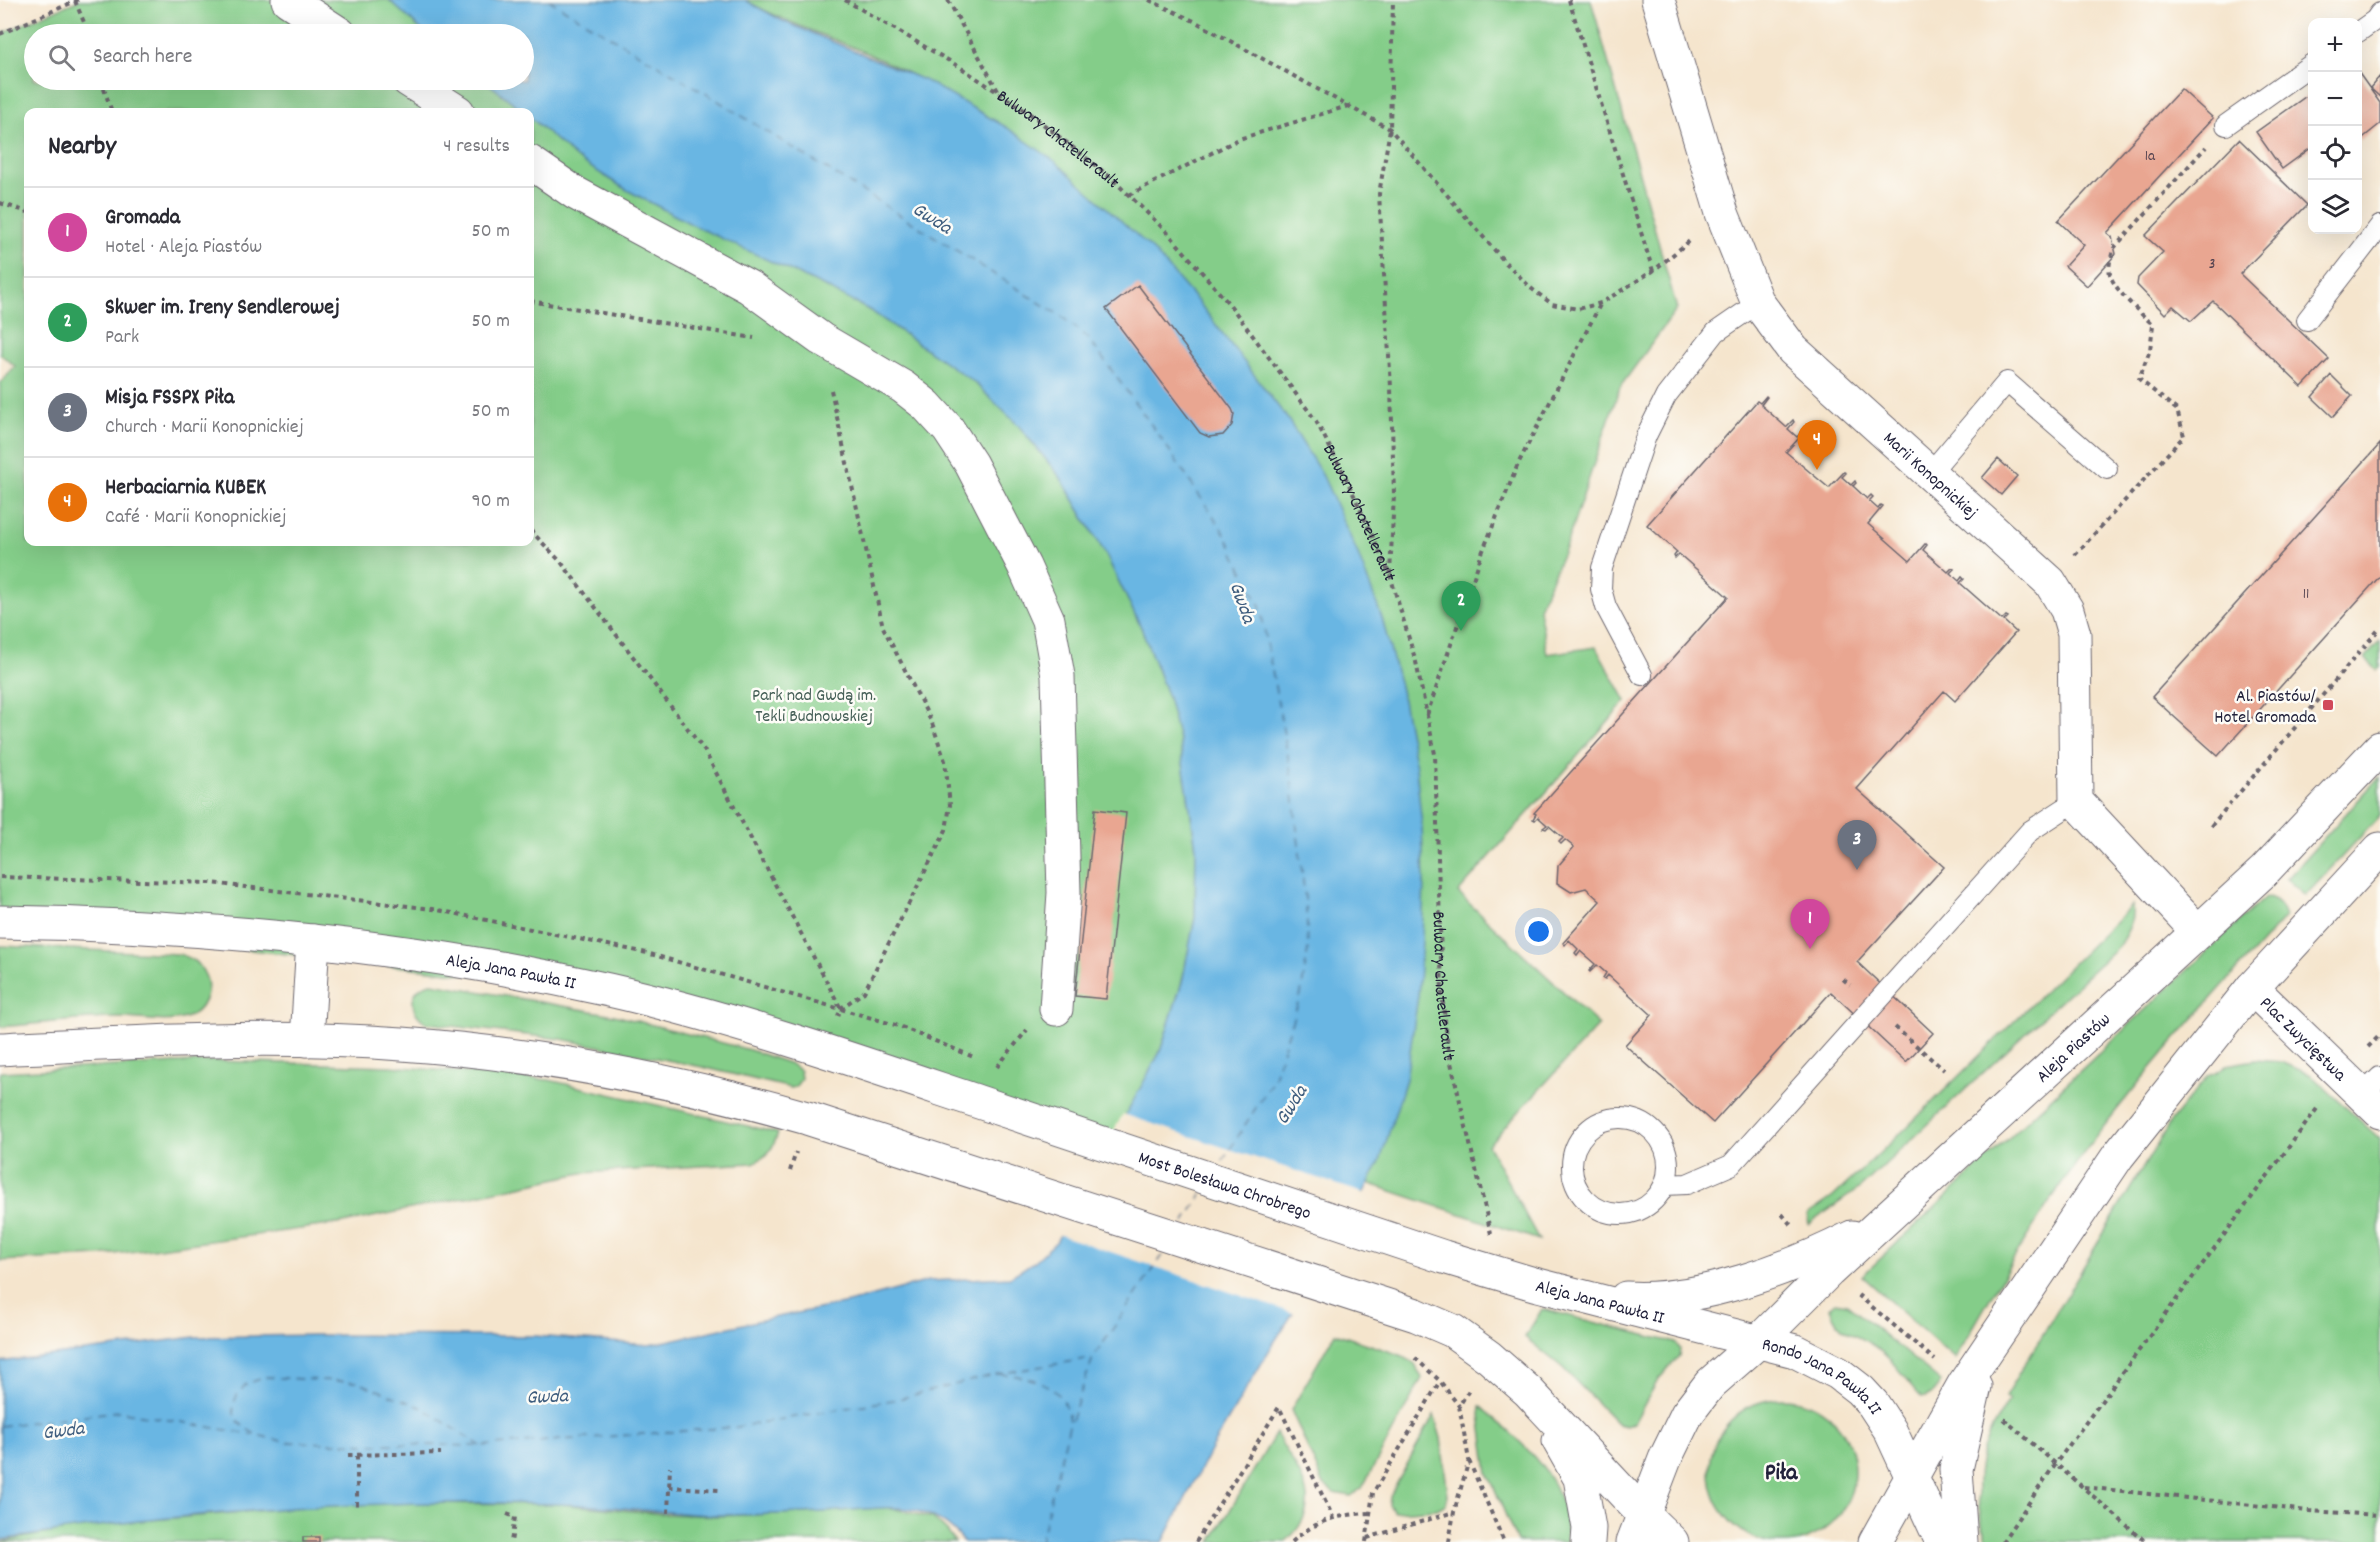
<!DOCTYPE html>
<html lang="en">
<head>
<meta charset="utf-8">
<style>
  body { margin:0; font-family:Dekko,sans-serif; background:#f2f2f3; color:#2b2b33 }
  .controls { position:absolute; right:18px; top:18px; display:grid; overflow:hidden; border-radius:12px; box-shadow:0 6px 24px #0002 }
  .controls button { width:54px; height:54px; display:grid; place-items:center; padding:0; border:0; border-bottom:2px solid #e1e1e2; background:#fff; color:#2b2b33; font:30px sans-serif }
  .you { position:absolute; left:1539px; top:932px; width:21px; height:21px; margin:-15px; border:4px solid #fff; border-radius:50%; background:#1a73e8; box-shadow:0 0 0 9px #1a73e833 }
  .badge { display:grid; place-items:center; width:39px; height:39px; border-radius:50%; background:#d93025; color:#fff; font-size:20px; font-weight:700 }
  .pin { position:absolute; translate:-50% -50px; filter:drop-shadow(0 2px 3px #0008) }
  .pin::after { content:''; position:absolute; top:32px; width:21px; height:18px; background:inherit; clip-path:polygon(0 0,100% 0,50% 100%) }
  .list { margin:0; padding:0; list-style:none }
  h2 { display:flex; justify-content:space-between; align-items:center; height:78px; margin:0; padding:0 24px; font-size:26px }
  h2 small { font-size:20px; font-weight:400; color:#7c7c81 }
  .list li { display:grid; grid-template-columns:39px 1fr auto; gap:18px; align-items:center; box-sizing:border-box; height:90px; padding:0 24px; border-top:2px solid #e1e1e2 }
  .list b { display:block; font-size:22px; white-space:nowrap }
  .list p { margin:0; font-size:20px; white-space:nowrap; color:#7c7c81 }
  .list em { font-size:20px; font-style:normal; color:#7c7c81 }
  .icon { flex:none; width:33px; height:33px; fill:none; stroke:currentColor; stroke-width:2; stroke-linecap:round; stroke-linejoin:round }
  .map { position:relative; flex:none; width:2380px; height:1542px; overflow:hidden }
  .search { position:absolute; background:#fff; box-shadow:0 6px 24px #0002; left:24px; top:24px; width:510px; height:66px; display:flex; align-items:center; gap:15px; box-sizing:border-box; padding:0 21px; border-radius:33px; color:#7c7c81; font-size:22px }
  .panel { position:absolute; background:#fff; box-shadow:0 6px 24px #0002; left:24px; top:108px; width:510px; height:438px; border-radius:12px }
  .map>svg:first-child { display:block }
  .green { fill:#84cd89; stroke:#537862; stroke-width:1.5 }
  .water { fill:#69b6e3; stroke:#466c8f; stroke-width:1.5 }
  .pier { fill:#f5e5cd }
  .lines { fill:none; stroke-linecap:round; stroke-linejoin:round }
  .ferry { stroke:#3e5d7e; stroke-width:1.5; stroke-dasharray:8 6; stroke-linecap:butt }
  .building { fill:#e9a691 }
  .lane-casing { stroke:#6c666e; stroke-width:22 }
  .street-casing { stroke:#6c666e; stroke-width:35 }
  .secondary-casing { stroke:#6c666e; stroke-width:35 }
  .path { stroke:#6c666e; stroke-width:4; stroke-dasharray:4.5 4.5; stroke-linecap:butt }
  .lane { stroke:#fff; stroke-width:20 }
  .street { stroke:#fff; stroke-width:33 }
  .secondary { stroke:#fff; stroke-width:33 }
  .poi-dot { fill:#d1495b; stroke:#fdfcf7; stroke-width:2 }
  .labels { text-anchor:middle; stroke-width:5; stroke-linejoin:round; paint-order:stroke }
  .number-label { font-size:15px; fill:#544350 }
  .street-label { font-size:18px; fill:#22223b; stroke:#fdfcf7 }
  .park-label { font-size:18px; fill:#445e56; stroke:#fdfcf7 }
  .poi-label { font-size:18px; fill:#22223b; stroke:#fdfcf7; text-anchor:end }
  .water-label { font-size:20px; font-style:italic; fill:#3e5d7e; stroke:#fdfcf7 }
  .district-label { font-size:24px; font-weight:bold; fill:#22223b; stroke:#fdfcf7 }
</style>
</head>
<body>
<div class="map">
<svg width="2380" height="1542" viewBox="0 0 2380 1542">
  <rect width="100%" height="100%" fill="#fdfcf7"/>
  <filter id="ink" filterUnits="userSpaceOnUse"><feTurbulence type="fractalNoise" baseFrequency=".0167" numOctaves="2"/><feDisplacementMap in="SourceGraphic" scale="12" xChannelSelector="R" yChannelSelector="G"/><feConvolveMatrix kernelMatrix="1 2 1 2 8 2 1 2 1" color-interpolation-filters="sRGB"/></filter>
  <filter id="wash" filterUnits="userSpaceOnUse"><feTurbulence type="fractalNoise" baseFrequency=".008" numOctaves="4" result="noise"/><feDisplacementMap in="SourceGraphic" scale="24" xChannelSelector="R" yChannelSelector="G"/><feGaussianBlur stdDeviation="1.35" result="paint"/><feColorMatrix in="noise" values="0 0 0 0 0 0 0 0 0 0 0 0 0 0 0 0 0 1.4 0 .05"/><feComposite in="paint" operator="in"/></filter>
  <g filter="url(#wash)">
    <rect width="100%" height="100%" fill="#f5e5cd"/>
    <path class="green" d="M79 0H389L426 34H34V80H484L525 112H28V542H530V117L576 158 871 311 974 382 1019 426 1061 478 1105 553 1141 627 1168 697 1180 743 1196 848 1195 918 1182 982 1160 1052 1110 1146 610 990 0 922V384L15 366 0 354V34Z
      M744 0H1591L1677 309 1620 387 1567 543 1539 608 1547 654 1596 647 1626 701 1458 893 1599 1025 1488 1145 1539 1240 1364 1182 955 99C926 82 896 66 864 52 824 35 783 21 744 0Z
      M2380 641V667L2377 670 2365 658Z
      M2380 776V816L2305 896 2287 879Z
      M2265 897C2276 899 2282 907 2285 917 2215 994 2145 1070 2083 1154 2035 1219 1995 1289 1955 1359L1862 1276Z
      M2132 905C2134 923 2127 933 2118 947L1861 1187 1809 1224 1807 1215 1833 1197 1902 1132Z
      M0 946 179 954C190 957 199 962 204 973 213 989 204 1013 185 1018 165 1024 141 1018 120 1018 81 1018 40 1024 0 1027Z
      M432 983 614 1015 750 1050 791 1064 800 1071 801 1079 796 1086 791 1088 702 1067 561 1039 427 1023C407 1012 408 987 432 983Z
      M2255 1060 2282 1062 2311 1075 2380 1139V1542H1987C1976 1509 1973 1468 1988 1436 1994 1424 2002 1412 2009 1400L2005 1397 2171 1121 2208 1075 2218 1071 2226 1065Z
      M215 1061 391 1066 549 1080 778 1133C773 1148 769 1156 753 1163L582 1173 344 1223 100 1256 0 1261V1072Z
      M1835 1302 1847 1304 1941 1382C1935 1390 1932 1396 1922 1398 1906 1382 1896 1362 1878 1349 1857 1332 1839 1337 1830 1308Z
      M1542 1309 1676 1343 1680 1349 1679 1356 1658 1380 1634 1423 1626 1426 1618 1424 1563 1368 1525 1337Z
      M1335 1333 1403 1356 1415 1365 1422 1378 1362 1488 1351 1496 1334 1493 1324 1485 1291 1410Z
      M1710 1471a72 72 0 1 1 144 0a72 72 0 1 1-144 0Z
      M1481 1406C1521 1443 1572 1481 1566 1542H1517L1488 1473 1480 1415Z
      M1434 1415 1441 1438 1448 1496 1446 1504 1437 1509 1394 1512 1389 1505 1390 1496Z
      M1276 1433C1298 1474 1329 1503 1285 1542H1211Z
      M396 1503 560 1504 664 1514 717 1516 825 1512 887 1507 933 1518 947 1531 955 1542H0L93 1525 303 1507Z"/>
    <path class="water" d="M389 0H745L781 20 926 81 1006 127 1056 162 1151 248 1200 304 1287 418 1323 476 1357 552 1382 618 1401 690 1416 767 1422 827 1424 879 1422 941 1418 996 1406 1079 1380 1161 1335 1248 1273 1344 1212 1447 1163 1542H964C927 1494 875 1510 823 1512 787 1514 751 1515 715 1515 663 1514 611 1505 558 1504 371 1499 185 1510 0 1540V1362L195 1337 313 1335 535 1336 649 1345 757 1321 848 1303 929 1281 1010 1277 1034 1262 1056 1242 1160 1052 1182 982 1195 918 1196 848 1180 743 1168 697 1141 627 1105 553 1061 478 1019 426 974 382 871 311 823 286 693 225 627 190 576 158 530 117V112H525L484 80H524V34H426Z"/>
    <path class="pier" d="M1123 1114 1366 1194 1337 1249 1296 1314 1057 1234Z"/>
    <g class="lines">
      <path class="ferry" d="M549 0 715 99 1061 316 1088 338 1163 441 1225 534 1260 606 1290 767 1306 907 1308 949 1301 994 1273 1080 1219 1167
        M1184 1223 1202 1194
        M1000 1374C1034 1377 1068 1385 1069 1425
        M0 1426 119 1411 254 1435
        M481 1446 421 1407 357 1382 266 1377 246 1384 237 1395 233 1406 235 1418 245 1428 257 1435 286 1442 481 1446 737 1427 898 1399 997 1374 1092 1358
        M1040 1542 1069 1426 1093 1358 1165 1252"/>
    </g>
    <g id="blocks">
      <path class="building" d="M2358 72 2380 103V124L2360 140 2358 136Z
        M2380 76V97L2370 88Z
        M2181 89 2213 118 2107 233 2112 237 2116 254 2087 286 2065 266 2084 245 2058 221Z
        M2312 92V147L2282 169 2256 132Z
        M2239 139 2307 205 2240 274 2329 359 2302 387 2213 301 2191 321 2173 306 2165 314 2137 285 2138 278 2163 252 2145 236Z
        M1138 285 1232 409 1234 414 1232 425 1223 435 1209 437 1200 433 1106 309Z
        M2331 375 2352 396 2333 417 2312 397Z
        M1766 396 1767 397 1761 405 1786 427 1793 420 1794 422 1788 429 1797 437 1801 433 1803 434 1786 452 1829 488 1844 472 1846 473 1842 477 1851 485 1855 481 1856 483 1853 486 1867 499 1871 495 1873 497 1869 501 1878 509 1881 505 1883 506 1868 524 1910 561 1925 544 1927 545 1923 550 1948 572 1952 568 1954 569 1950 573 1959 581 1962 577 1964 579 1960 583 2002 620 2006 616 2008 617 2004 621 2016 632 1955 701 1944 691 1857 789 1944 867 1857 962 1933 1033 1906 1062 1831 992 1713 1123 1625 1045 1652 1015 1608 975 1605 979 1603 978 1606 973 1597 965 1590 972 1589 971 1595 964 1580 951 1577 955 1575 953 1578 949 1569 940 1565 945 1563 943 1600 901 1586 888 1571 892 1557 883 1558 866 1574 847 1565 840 1561 844 1559 842 1563 838 1549 826 1546 829 1543 828 1547 825 1538 817 1535 820 1533 819 1536 814 1534 813 1728 597 1679 554 1675 558 1674 556 1677 552 1647 525 1757 401 1760 403Z
        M2380 444V576L2218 756 2152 697Z
        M1998 459 2017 476 2001 495 1982 478Z
        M1095 809 1126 813 1106 999 1075 996Z
        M303 1537H319V1542H303Z"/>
    </g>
  </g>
  <g filter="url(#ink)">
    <use href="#blocks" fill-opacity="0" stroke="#6c666e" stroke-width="1.5"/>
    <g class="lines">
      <g class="lane-casing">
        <path id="lane" d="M2358 32 2375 20 2380 13
          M2226 125 2312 64
          M2307 320 2380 226
          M1930 473 2007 382 2107 469
          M1642 675 1606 607 1601 589 1602 568 1646 436 1666 396 1716 332 1758 303
          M2362 1095 2380 1077
          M1572 1166a48 48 0 1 1 96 0a48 48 0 1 1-96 0Z
          M1664 1185 1687 1184 1731 1165 2030 831 2076 801"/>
      </g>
      <g class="street-casing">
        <g id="street">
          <path d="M288 0 340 34"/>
          <path id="s2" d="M1658 0 1722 213 1758 303 1793 350 2050 582 2067 610 2074 634 2076 801 2198 932"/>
          <path d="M408 80 458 112"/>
          <path d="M530 162 575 193 749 287 821 339 903 387 926 405 948 429 971 464 1024 566 1048 620 1058 676 1064 893 1056 1009"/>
          <path id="s3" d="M2252 988 2380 1112"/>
        </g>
      </g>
      <g class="secondary-casing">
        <g id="secondary">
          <path id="s4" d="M0 922C205 925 409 945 609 990 736 1019 859 1062 982 1103 1136 1155 1290 1206 1444 1257L1534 1284 1795 1351 1838 1373 1860 1390 1873 1404 1890 1430 1942 1542"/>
          <path d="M307 1040 313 941"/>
          <path d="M0 1049C134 1042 268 1034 402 1044 540 1054 674 1080 807 1118L1416 1315 1453 1331 1489 1357 1528 1391 1644 1515 1672 1542"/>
          <path d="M1626 1298C1698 1303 1789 1269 1852 1237"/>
          <path d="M1559 1441 1580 1478 1589 1528 1588 1542"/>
          <path id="s5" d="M1633 1542 1665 1459 1687 1414 1710 1384 1759 1341 1829 1271 2263 872 2380 748"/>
          <path d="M1875 1542 1964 1384 2118 1156 2252 988 2380 849"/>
          <path d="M1961 1542 1956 1469 1975 1386"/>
        </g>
      </g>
      <g class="path">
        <path id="s1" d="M845 0 963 69 1033 116 1110 177 1168 233 1230 305 1316 421 1347 480 1390 575 1416 662 1435 754 1442 995 1449 1054 1491 1234"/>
        <path d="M948 0 998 91"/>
        <path d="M1149 0 1194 21 1390 129 1504 261 1532 289 1552 304 1578 309 1601 303 1653 271 1692 239"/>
        <path d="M1569 0 1653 271"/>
        <path d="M75 1 89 34"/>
        <path d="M0 34 78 0"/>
        <path d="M101 80 112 112"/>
        <path d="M1129 195 1239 139 1348 106"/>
        <path d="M0 203 28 212"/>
        <path d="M530 301 754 338"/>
        <path d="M831 390 883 627 932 723 945 761 950 805 946 830 864 992 841 1008 838 1016"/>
        <path d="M530 530 561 562 704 750 840 1007"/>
        <path d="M2075 555 2184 436 2177 410 2139 379 2150 350 2153 325C2141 313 2117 293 2111 277 2107 268 2111 257 2114 248L2206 147"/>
        <path d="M1390 574 1394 495 1391 387 1379 194 1390 129 1393 0"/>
        <path d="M1427 715 1482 553 1518 464 1601 303"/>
        <path d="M2211 826 2380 628"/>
        <path d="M0 877 211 883 433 909 647 953 899 1026 976 1058"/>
        <path d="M1843 979 1850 985"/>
        <path d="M1895 1027 1944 1070"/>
        <path d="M2368 1047 2380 1035"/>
        <path d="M997 1067 1027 1030"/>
        <path d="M790 1171 796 1152"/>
        <path d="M1782 1214 1791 1225"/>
        <path d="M1858 1295 1935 1360"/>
        <path d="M1415 1358 1440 1381 1459 1406"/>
        <path d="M2004 1419 2146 1542"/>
        <path d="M348 1455 441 1453"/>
        <path d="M357 1456V1509"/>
        <path d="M1469 1461 1504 1542"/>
        <path d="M669 1487 720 1490"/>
        <path d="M2084 1487 2309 1511 2380 1515"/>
        <path d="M668 1513 670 1467"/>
        <path d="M507 1514 515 1517 511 1542"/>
        <path d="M1367 1538 1454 1512"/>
        <path d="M1196 1542 1279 1407 1333 1517"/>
        <path d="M1292 1542C1315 1520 1341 1514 1372 1513"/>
        <path d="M1366 1542 1373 1493 1440 1381"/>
        <path d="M1449 1542 1454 1512 1469 1460 1459 1406 1469 1390"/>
        <path d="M2002 1542 2056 1463 2319 1106"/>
      </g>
      <use href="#lane" class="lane"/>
      <use href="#street" class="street"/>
      <use href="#secondary" class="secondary"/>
    </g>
  </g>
  <rect class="poi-dot" x="2322" y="699" width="12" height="12" rx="3"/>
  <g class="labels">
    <g class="number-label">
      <text x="2150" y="160">1a</text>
      <text x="2212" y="268">3</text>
      <text x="2306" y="598">11</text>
    </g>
    <g class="street-label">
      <text dy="6" stroke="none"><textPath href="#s1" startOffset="255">Bulwary Chatellerault</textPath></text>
      <text dy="6" stroke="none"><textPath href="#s2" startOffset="564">Marii Konopnickiej</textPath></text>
      <text dy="6" stroke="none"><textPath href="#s1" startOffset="741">Bulwary Chatellerault</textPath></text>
      <text dy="6" stroke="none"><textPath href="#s4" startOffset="514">Aleja Jana Pawła II</textPath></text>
      <text dy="6" stroke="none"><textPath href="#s1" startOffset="1227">Bulwary Chatellerault</textPath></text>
      <text dy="6" stroke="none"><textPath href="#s3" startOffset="72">Plac Zwycięstwa</textPath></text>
      <text dy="6" stroke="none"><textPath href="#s5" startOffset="672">Aleja Piastów</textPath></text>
      <text dy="6" stroke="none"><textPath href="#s4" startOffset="1260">Most Bolesława Chrobrego</textPath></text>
      <text dy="6" stroke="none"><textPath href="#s4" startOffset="1653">Aleja Jana Pawła II</textPath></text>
      <text dy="6" stroke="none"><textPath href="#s4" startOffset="1890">Rondo Jana Pawła II</textPath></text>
    </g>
    <g class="park-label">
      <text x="814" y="700">Park nad Gwdą im.<tspan x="814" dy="21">Tekli Budnowskiej</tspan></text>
    </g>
    <g class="poi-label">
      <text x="2316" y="701">Al. Piastów/<tspan x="2316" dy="21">Hotel Gromada</tspan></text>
    </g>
    <g class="water-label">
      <text transform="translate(933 217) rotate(32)" y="7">Gwda</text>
      <text transform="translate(1244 602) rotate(70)" y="7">Gwda</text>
      <text transform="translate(1290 1104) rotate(-58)" y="7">Gwda</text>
      <text transform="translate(547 1395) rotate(-2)" y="7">Gwda</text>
      <text transform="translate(63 1429) rotate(-7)" y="7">Gwda</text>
    </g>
    <g class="district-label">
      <text x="1781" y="1479">Piła</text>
    </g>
  </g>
</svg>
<div class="controls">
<button>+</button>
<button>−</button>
<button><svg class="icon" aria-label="locate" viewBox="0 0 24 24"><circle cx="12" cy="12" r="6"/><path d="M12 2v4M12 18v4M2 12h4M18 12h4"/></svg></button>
<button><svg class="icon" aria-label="layers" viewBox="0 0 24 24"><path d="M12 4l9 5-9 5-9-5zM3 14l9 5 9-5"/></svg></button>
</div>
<div class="you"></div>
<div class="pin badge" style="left:1810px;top:949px;background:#d1479c">1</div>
<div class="pin badge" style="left:1461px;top:631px;background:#2e9e5b">2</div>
<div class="pin badge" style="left:1857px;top:870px;background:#6b7280">3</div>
<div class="pin badge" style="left:1817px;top:470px;background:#e8710a">4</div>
<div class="search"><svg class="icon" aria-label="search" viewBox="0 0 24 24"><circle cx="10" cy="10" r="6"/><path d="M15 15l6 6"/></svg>Search here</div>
<section class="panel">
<h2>Nearby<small>4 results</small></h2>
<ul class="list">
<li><span class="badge" style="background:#d1479c">1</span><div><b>Gromada</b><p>Hotel · Aleja Piastów</p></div><em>50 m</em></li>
<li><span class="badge" style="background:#2e9e5b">2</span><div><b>Skwer im. Ireny Sendlerowej</b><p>Park</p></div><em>50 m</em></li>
<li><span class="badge" style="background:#6b7280">3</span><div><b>Misja FSSPX Piła</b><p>Church · Marii Konopnickiej</p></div><em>50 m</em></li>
<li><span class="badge" style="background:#e8710a">4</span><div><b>Herbaciarnia KUBEK</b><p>Café · Marii Konopnickiej</p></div><em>90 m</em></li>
</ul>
</section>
</div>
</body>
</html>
